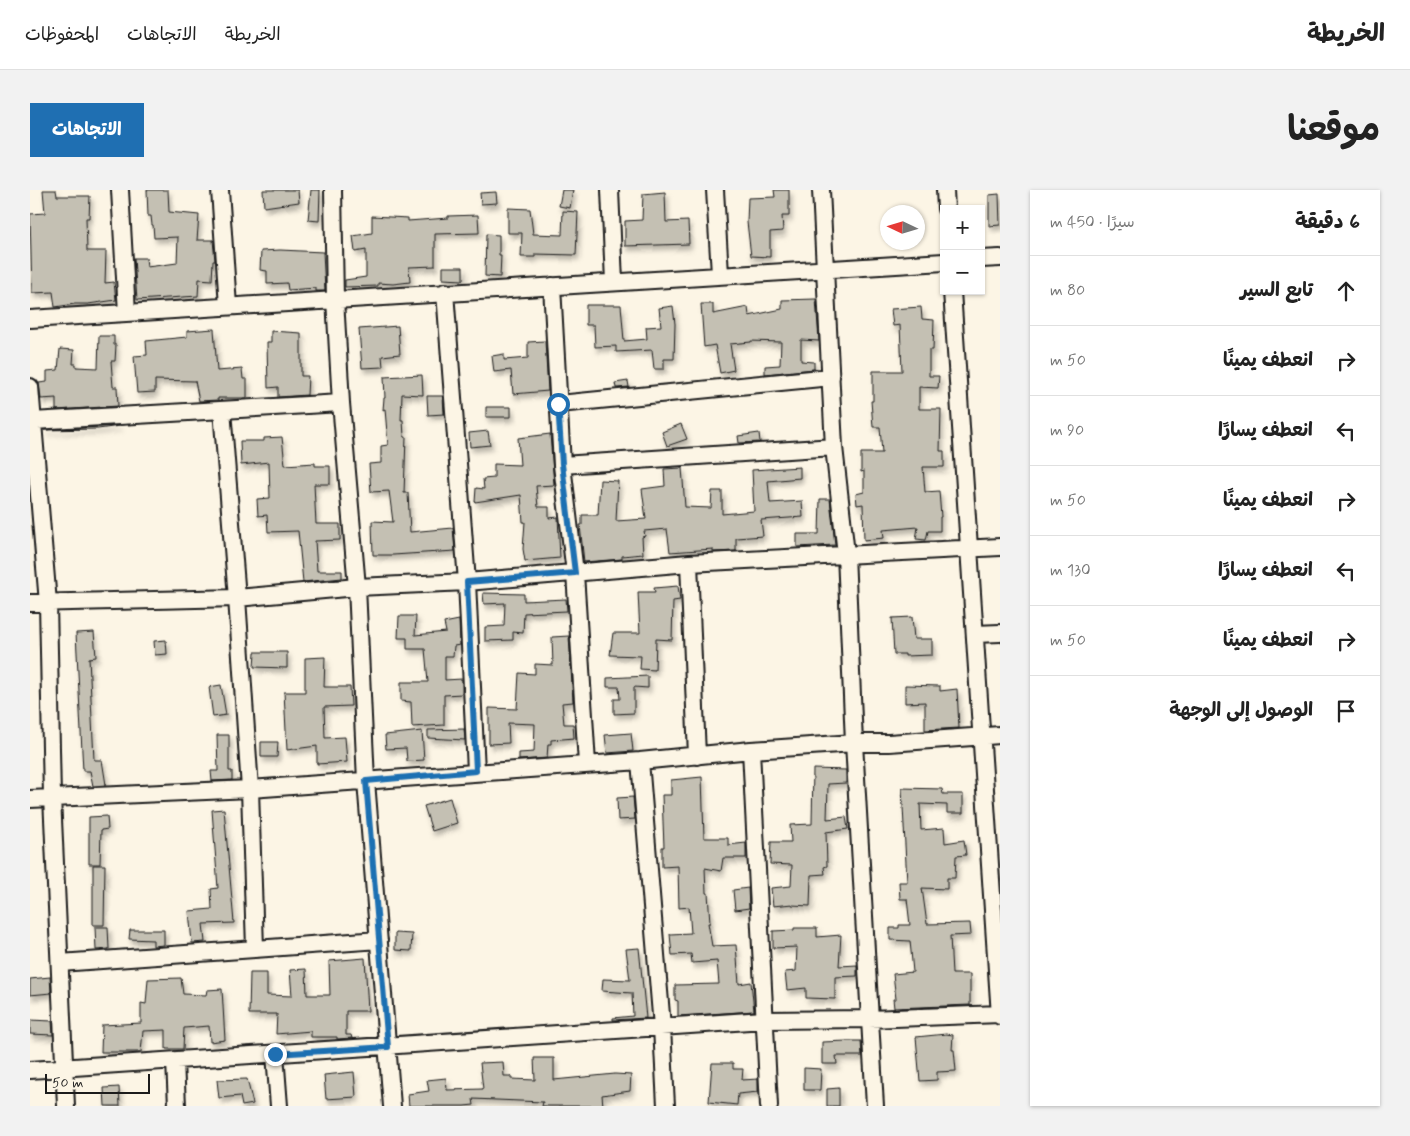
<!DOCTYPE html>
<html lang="ar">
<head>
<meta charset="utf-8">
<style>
  body { margin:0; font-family:Mynerve,"Playpen Sans Arabic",sans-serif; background:#f2f2f2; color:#222; direction:rtl }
  .controls { position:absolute; right:15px; top:15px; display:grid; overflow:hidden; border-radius:0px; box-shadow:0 1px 4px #0004 }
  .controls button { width:45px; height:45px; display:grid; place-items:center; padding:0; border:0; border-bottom:1px solid #e0e0e0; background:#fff; color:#222; font:25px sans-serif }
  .compass { position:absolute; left:850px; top:15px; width:45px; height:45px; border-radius:50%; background:#fff; box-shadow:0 1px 4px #0004; rotate:274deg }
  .scale { position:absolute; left:15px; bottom:12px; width:105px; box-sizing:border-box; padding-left:5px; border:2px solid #1c1c1c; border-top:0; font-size:14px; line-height:18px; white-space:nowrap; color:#1c1c1c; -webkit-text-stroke:4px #fcf5e5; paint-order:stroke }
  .stop { position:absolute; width:15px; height:15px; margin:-11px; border:4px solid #1f6fb2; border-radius:50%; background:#fff }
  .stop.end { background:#1f6fb2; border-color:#fff; box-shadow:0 1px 5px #0008 }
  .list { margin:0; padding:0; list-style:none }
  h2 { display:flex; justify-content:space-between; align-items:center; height:65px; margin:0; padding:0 20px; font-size:21px }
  h2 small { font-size:16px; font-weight:400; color:#767676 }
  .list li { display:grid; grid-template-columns:32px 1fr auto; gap:15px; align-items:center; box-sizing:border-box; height:70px; padding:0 20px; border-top:1px solid #e0e0e0 }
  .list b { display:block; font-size:19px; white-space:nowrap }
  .list em { font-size:16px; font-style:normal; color:#767676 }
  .icon { flex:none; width:28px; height:28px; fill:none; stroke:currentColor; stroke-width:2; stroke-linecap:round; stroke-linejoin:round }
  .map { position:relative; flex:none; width:970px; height:916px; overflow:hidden; direction:ltr; border-radius:0px }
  header { display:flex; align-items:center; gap:30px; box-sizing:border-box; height:70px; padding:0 25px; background:#fff; border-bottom:1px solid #e0e0e0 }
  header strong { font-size:24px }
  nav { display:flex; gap:28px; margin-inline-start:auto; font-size:18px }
  .intro { display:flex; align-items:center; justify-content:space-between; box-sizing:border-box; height:120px; padding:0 30px }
  h1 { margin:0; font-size:35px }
  .button { padding:12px 22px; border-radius:0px; background:#1f6fb2; color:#fff; font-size:18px; font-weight:700 }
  main { display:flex; gap:30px; padding:0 30px }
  aside { flex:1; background:#fff; border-radius:0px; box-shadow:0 1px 4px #0004 }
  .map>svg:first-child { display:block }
  .building { fill:#c4c0b3; stroke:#1c1c1c; filter:url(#shadow) }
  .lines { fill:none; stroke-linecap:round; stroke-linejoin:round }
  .minor-casing { stroke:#1c1c1c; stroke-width:20 }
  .minor { stroke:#fcf5e5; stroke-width:16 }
  .route { stroke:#1f6fb2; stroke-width:6 }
</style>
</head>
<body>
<header>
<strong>الخريطة</strong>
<nav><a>الخريطة</a><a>الاتجاهات</a><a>المحفوظات</a></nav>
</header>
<div class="intro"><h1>موقعنا</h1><a class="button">الاتجاهات</a></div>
<main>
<aside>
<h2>6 دقيقة<small>سيرًا · 450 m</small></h2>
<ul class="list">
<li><svg class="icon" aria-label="ahead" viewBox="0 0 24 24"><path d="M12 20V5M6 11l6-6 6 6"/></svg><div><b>تابع السير</b></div><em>80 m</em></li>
<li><svg class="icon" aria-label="right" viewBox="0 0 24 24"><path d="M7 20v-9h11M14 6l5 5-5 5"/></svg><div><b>انعطف يمينًا</b></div><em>50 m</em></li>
<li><svg class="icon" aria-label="left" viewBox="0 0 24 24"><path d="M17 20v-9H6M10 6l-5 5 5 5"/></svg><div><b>انعطف يسارًا</b></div><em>90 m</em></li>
<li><svg class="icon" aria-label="right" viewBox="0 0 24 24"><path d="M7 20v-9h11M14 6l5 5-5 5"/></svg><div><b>انعطف يمينًا</b></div><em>50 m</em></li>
<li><svg class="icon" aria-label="left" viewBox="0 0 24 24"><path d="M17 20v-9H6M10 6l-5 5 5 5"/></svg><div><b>انعطف يسارًا</b></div><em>130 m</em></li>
<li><svg class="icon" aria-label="right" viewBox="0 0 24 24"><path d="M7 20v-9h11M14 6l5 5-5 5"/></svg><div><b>انعطف يمينًا</b></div><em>50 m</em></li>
<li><svg class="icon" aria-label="arrive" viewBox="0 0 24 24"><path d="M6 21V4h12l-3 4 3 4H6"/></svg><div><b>الوصول إلى الوجهة</b></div></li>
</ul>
</aside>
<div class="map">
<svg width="970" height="916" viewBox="0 0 970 916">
  <defs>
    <filter id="shadow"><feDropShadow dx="2.5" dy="4.5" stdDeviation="2.5" flood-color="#0004"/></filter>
  </defs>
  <rect width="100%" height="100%" fill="#fcf5e5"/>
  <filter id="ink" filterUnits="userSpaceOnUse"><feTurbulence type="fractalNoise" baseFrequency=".02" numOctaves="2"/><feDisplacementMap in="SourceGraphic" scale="10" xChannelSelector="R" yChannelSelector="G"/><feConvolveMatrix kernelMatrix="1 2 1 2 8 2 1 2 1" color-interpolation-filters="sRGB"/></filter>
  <g filter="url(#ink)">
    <path class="building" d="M13 0H26L27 6H60L59 28H56L57 61H76L75 93 84 92 86 110 58 114H45L25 117 23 102 2 103 0 24 15 23Z
      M117 0H138L139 22 169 25 167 50H183L185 71H183L182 90 169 89 168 106 107 110 104 68H116L117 77 147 73 148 47 124 48 123 35H122L121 26H118Z
      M233 0H268L269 12 234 17Z
      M281 0H290L289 31 278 30Z
      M532 0H543L540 18 529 16Z
      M744 0H759V26H752L753 41 740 42V67L721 66 717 32 718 8 745 7Z
      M466 2 467 13 451 14 450 3Z
      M635 2 636 32 658 31 659 54 595 56V31L612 30 613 4Z
      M969 4 970 35 959 36V5Z
      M478 18 500 19 503 44 532 45 533 21 548 22 546 65 505 64V67H491L492 43H478Z
      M448 25 449 43 405 44V76L379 77 380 92 363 94 348 93V96L315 97V90L336 87V60L325 62 323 46 342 43V26L378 28V31L418 28V26Z
      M456 44 469 45V65H471L470 87 455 86Z
      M250 60 293 62 295 101H286V98L258 100 257 93 237 94V81L230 80 231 61Z
      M413 77H433V90L413 89Z
      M786 109 789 151 771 150V171L784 172V179L735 184V176L750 175 751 152 721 151V152L700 154 704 180 690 183 685 155 674 157 671 114H683V124L718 117 719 126 752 119V110Z
      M556 115H591L594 151 617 149 616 137 631 136 629 118 643 116 645 134 644 169H634V179H624L622 160 586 162V156L565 157 564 135H556Z
      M891 117 892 129 904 130 903 160H899V186H909L908 198 889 197V219H911L910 261H914V277H893L895 302 909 301 911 327H910V341H898L896 350 886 349 888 337 853 340 854 348 834 350 833 314 827 315 826 304 834 302V281L831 282V263H852L850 237H843L841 211H843V181H872L870 135 863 136 861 119Z
      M368 136 370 164 352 166 353 177 332 178 329 139Z
      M184 139 187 181 212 179 213 189H217V208H188V210L169 211 165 191 125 190V202L107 203 104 166 117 165 116 151 157 147V141Z
      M241 141 271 143V186H278L277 205 248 207V197L238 198 237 152H241Z
      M69 146H84V155H86L85 171H81L83 197H87L88 216 26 220V208L11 209 9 193 17 192V181L28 180 30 159 44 160 43 174H46V177L68 178Z
      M515 151 518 201 483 204 481 180 464 182 462 166 474 164V170L498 168V152Z
      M392 185 393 205 372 204 371 230H373L374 247H376L374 303H378L380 342 423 338 425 361 363 365H343L342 331 363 332 359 301 341 302 339 274 351 273V256L358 255 355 219 353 220 354 208H355L354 187Z
      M598 191 599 197 586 198 585 193Z
      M397 206H413L414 224 398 225Z
      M456 217H481V227H456Z
      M651 234 657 249 637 256 632 242Z
      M90 236 68 239 14 240Z
      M458 241 460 255 440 257 439 243Z
      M729 243 730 252 709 253 708 246Z
      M520 244 524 295 506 296 508 317H519V328L528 327 530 368 495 371 493 359 495 332H493L491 305 445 312 446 298 454 299 453 289 464 288V274L490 275 488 248Z
      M252 247 255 275 285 273V276H300V294H284L286 334H310V350L285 351 287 381H312V388L273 392 268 341 238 342 237 325 228 326 227 309 240 308 239 272 211 275 210 251H234V248Z
      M770 277V288L738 291 740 313 772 311 773 327 731 330 733 346 706 348V361L683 362V359L640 362 637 339 614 341 615 346 612 347 613 364 592 366V369L554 372 550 335H552V325H568L570 290 588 291 586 331 616 329 612 299 635 296 634 279 652 278 655 317 681 318 682 301H692V324L724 321 722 280Z
      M790 309H800L805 355 767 357V344H789Z
      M648 396 650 410 643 411 642 450 626 449 625 480 610 479 611 466 580 465 583 443H610L608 402H625L624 398Z
      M453 403 494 404V411L536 409 537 421 494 423 493 443 483 442V450L455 451V437L474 436 475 413 454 414Z
      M369 426H386L385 445 416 442 414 433 429 430 430 455 424 456 423 466H415V490L432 489V504L414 505V535L382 537 381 512 371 511V492H398L395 459H377V448H368Z
      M882 427 884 449H902V465L875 466V464H864L862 428Z
      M64 442 66 467 59 468 64 570H72L76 595 63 596 60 581H53L46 443Z
      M539 446 543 512 532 513 534 534H543L544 548 521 550V554H518L517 568 489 570V563L504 562 505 534 478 533 479 553 459 554V518L487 519 489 483 505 484V474L523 475 522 447Z
      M136 450 137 464 125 465 124 451Z
      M225 462H257V478L224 477Z
      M295 467 294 497H320L321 516 294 517 295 548 315 547 317 572 287 574V556L257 560 254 502H275V468Z
      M618 486V498L604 497V523L584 524V509H590L589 497H577V488Z
      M191 495 196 525 183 527 179 497Z
      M875 495 910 496V501L927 499 929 538 895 540V512L875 513Z
      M434 539 435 550 398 548V540Z
      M392 541 394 570 377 571 376 558 356 559 355 545Z
      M601 543 603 561 577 563 575 545Z
      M187 545H199V581H202V590L182 591 181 581H188Z
      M231 552H248L247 567H231Z
      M783 579 816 580V593L798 594 797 629 816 627 818 639 796 642 797 676 794 677 795 684 781 685 780 716 762 715V714L743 716 741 698 761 696 762 675 740 674 741 652H761L760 635 782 634Z
      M672 587 674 648H698V655L716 653V668H693L691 681 675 678 676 703H678L680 733H678L682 756 706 755 709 794 721 792 724 821 648 826V811L645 810V795L689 794 687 771 662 773 661 764 642 765 640 744 661 743 659 717 649 718 648 676 632 677V657H634L632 605H641V590Z
      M872 598 912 599 913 604H933V623H917V615L890 614 891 640 914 638 915 653 934 650 936 665 926 666 925 688H917V699L892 698 897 734 940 733 941 745 920 746 922 784H940V815L864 818 863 809H866L863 784 883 782 880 751 860 750V738H869V735H880L877 709H870L869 692H877Z
      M603 607 605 629 588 630 587 608Z
      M420 608 427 633 402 641 394 616Z
      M194 619 204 733 173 734 175 752 162 753 159 721 182 719 181 699 188 698 182 620Z
      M77 626 78 639 71 640 70 674H59V627Z
      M63 675H75L74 735H63Z
      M718 698 719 718 705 720 703 700Z
      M65 737H78L79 759 66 760Z
      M764 738H787V747L811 745 809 776 827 775V786L805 787V809L776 808V798L757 800 755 782 766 781 767 757 743 758V741L764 740Z
      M100 740H134V755L123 756V750L99 749Z
      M365 743 382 744 381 761 365 760Z
      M609 758 616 828 583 830V828L603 826 602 803 572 801 573 789 600 790 596 759Z
      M335 768 338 821H316V845H321L322 848 307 849V847H281V841L246 844 247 824H219L220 783H237V805L262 806 260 780 276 779 277 805H300L299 771Z
      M20 787 21 803 0 805V789Z
      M151 788 153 804 176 805 177 800 192 799 195 850 180 852 179 836 154 838 153 859H136V840L113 841 111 862H71L72 835 111 833V813L116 814 118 789Z
      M0 830 22 831 23 845 0 844Z
      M916 844 923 845 922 860H924L926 881 907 882V890L890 891 886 847Z
      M817 851H831L832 866H806L807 874H792V852Z
      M504 868H524V890L585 884 601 885 600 901 572 905 573 916H512L513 912 443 909 444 915 434 916H379L378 904 399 901 397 890 416 888 417 900 453 899 450 873 473 872 474 886H481V889L505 890Z
      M682 873H703V879H713L712 890 728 889V902L708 904 707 915 679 912Z
      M774 878 791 879 790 900H774Z
      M324 882 326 907 296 909 294 885Z
      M217 889 223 914 212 916 210 906 189 908 187 890Z
      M89 897 90 916H75L74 898Z
      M809 898V916H797V899Z"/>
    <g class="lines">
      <g class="minor-casing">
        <path id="minor" d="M90 0 97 123
          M190 0 198 116
          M303 0 305 109 311 213 327 397 336 591 362 916
          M580 0 584 92
          M685 0 690 84
          M791 0 804 257 816 364 824 553 845 916
          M915 0 916 19
          M951 69 970 68
          M522 96 532 275 545 383 557 574
          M922 101 970 826
          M415 102 437 392 446 581
          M0 129 914 72
          M0 197 18 413 22 607 36 916
          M529 214 801 187
          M192 220 207 408 220 599 225 759
          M3 231 311 213
          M532 275 804 257
          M659 373 667 566
          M0 413 207 408 327 397 437 392 659 373 970 357
          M945 444 970 443
          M721 560 739 916
          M610 571 632 837 636 916
          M0 609 220 599 610 571 721 560 824 553H859L970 545
          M30 773 349 750
          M245 864 249 916
          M145 871 147 916
          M0 880 734 830 839 829 970 824"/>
      </g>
      <use href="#minor" class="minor"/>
    </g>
  </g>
  <g class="lines" filter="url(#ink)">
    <path class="route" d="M245 864 358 857 336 591 446 581 437 392 545 383 532 274 528 214"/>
  </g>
</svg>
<div class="controls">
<button>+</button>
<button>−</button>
</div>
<svg class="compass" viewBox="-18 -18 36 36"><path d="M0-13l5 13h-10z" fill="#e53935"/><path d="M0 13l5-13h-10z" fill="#767676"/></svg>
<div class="scale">50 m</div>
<div class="stop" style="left:528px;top:214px"></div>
<div class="stop end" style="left:245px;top:864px"></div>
</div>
</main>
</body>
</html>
